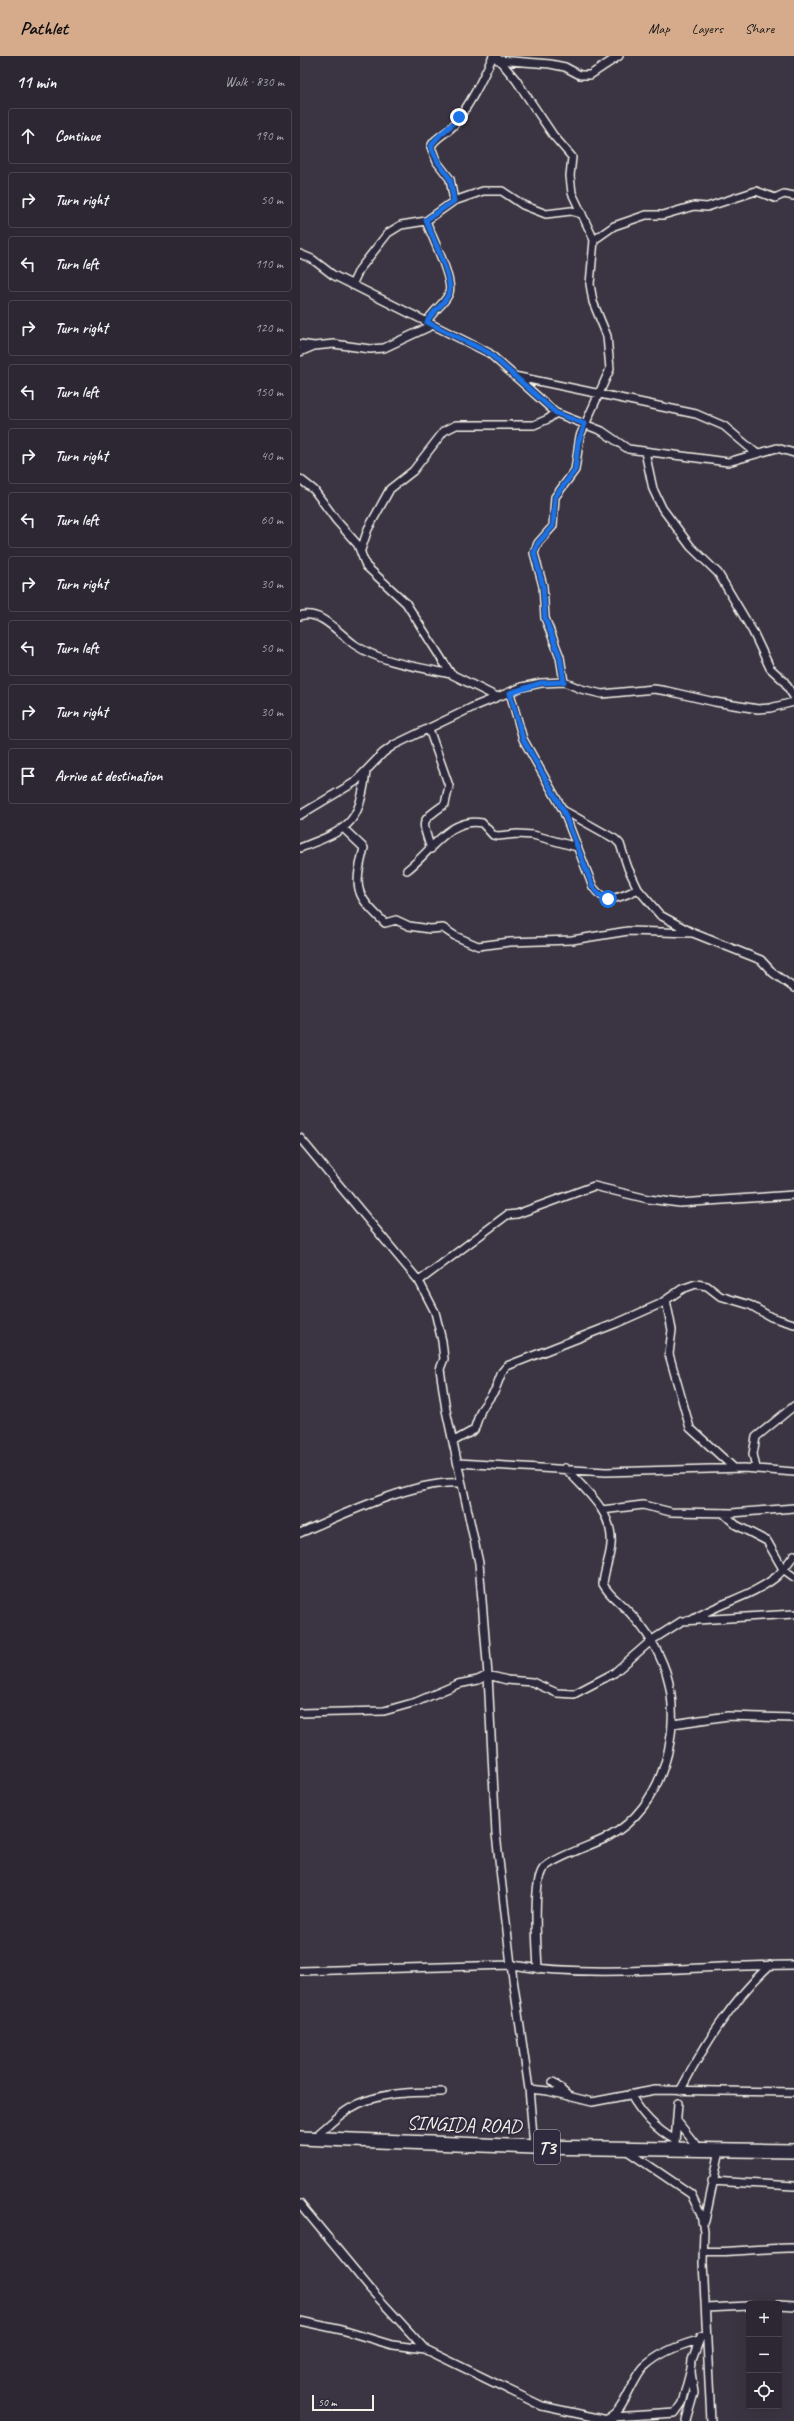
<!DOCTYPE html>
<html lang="en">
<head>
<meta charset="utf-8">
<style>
  body { margin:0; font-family:Caveat,sans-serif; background:#38333e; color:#f1f3f6 }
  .controls { position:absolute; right:12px; bottom:12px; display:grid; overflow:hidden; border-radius:4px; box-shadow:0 4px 16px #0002 }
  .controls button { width:36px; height:36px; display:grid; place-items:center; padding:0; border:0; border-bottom:1px solid #48444d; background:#2c2732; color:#f1f3f6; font:20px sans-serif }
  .scale { position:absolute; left:12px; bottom:10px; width:62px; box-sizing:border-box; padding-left:4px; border:2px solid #f4f1e8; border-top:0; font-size:11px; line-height:14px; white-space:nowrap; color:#f4f1e8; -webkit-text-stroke:3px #2f2a3d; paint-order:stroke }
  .stop { position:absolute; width:12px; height:12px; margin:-9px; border:3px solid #1a73e8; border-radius:50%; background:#fff }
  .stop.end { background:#1a73e8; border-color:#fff; box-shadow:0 1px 4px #0008 }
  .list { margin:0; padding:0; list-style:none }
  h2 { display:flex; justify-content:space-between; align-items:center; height:52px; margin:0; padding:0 16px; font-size:17px }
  h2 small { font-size:13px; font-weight:400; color:#a6a5ac }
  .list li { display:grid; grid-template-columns:26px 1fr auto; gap:12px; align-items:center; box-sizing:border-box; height:56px; margin:0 8px 8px; padding:0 8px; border:1px solid #48444d; border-radius:4px }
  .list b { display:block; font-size:15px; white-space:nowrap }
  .list em { font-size:13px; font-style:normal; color:#a6a5ac }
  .icon { flex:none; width:22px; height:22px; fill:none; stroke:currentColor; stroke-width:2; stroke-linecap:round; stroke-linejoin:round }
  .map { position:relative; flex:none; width:494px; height:2365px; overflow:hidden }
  header { display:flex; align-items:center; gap:24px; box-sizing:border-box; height:56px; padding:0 20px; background:#d6ab8b; color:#111 }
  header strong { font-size:19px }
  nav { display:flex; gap:22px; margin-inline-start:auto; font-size:14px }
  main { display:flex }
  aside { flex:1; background:#2c2732 }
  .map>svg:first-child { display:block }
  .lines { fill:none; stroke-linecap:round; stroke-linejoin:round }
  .street-casing { stroke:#f4f1e8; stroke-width:10 }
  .highway-casing { stroke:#f4f1e8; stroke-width:16 }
  .street { stroke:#2f2a3d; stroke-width:7 }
  .highway { stroke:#2f2a3d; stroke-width:13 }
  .route { stroke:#1a73e8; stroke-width:5 }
  .labels { text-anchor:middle; stroke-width:4; stroke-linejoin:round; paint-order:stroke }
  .shield { fill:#2f2a3d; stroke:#b9b5b5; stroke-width:1 }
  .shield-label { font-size:19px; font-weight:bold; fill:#f4f1e8 }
  .street-label { font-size:20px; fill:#f4f1e8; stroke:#2f2a3d }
</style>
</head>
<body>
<header>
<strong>Pathlet</strong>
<nav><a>Map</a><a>Layers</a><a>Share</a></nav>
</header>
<main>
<aside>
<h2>11 min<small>Walk · 830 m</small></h2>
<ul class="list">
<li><svg class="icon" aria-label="ahead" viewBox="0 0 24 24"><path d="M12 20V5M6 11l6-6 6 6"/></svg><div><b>Continue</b></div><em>190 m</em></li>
<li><svg class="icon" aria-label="right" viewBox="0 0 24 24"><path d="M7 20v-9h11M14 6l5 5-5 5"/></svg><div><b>Turn right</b></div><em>50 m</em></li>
<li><svg class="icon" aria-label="left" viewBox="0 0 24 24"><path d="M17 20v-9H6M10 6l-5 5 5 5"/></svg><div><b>Turn left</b></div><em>110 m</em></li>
<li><svg class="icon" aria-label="right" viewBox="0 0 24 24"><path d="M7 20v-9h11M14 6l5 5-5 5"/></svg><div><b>Turn right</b></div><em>120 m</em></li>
<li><svg class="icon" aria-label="left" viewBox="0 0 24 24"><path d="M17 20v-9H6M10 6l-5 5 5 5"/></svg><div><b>Turn left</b></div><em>150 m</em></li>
<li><svg class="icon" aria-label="right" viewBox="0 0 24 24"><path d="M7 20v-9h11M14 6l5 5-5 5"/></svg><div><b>Turn right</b></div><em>40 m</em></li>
<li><svg class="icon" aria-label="left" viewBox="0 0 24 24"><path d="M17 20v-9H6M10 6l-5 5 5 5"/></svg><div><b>Turn left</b></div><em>60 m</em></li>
<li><svg class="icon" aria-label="right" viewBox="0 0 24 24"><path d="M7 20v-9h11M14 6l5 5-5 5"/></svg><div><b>Turn right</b></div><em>30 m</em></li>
<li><svg class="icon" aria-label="left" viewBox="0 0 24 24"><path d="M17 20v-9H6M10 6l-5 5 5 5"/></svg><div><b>Turn left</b></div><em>50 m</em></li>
<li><svg class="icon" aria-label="right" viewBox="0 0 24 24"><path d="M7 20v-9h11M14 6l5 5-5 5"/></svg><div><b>Turn right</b></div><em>30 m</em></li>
<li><svg class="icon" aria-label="arrive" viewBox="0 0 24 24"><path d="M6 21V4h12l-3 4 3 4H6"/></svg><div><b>Arrive at destination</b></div></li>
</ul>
</aside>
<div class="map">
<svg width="494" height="2365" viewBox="0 0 494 2365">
  <rect width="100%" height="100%" fill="#3b3442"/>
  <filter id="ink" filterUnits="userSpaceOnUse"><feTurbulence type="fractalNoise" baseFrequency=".025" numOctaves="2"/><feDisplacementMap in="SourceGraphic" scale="8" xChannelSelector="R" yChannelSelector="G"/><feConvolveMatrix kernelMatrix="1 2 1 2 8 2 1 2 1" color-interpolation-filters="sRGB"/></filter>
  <g filter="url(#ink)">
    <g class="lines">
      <g class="street-casing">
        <path id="street" d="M196 0 216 24 253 79 272 101 270 120 272 137 294 184 290 228 293 246 307 280 310 313 280 380 275 414 255 441 253 470 238 487 234 497 243 530 245 562 260 601 264 626
          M198 4 250 8 265 11 280 19H290L319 0
          M154 145 150 123 137 106 131 91C134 82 146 78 153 70 170 49 182 24 193 0
          M126 165C131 179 154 224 149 237 145 248 132 255 127 266
          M294 184 314 170 346 159H363L394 150 407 151 456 135 475 142 484 138 494 140
          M0 198 12 203 33 219 189 297 256 357 302 375 328 393 428 406 477 392 494 397
          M52 229 59 214 88 177 101 169 126 165 154 145 183 135H202L223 149 246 158 271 155 282 158
          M0 288 14 290
          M0 296 14 290 34 288 70 293 84 292 133 269
          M214 320 396 358 424 370 456 397
          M345 396 353 433 362 452 391 491 418 517 453 576 470 612 484 625 494 641
          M0 423 14 434 36 464 58 489 66 510 106 547 151 618 197 641
          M61 494 68 473 90 433 113 415 144 375 156 369H234L248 363 256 357
          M0 560C21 553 39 578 55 589 82 607 119 611 151 618
          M210 637 223 683 263 754 293 831C306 850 321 841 338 833
          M129 673 149 730 145 748C120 766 121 763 131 793
          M263 754 315 783 320 788 328 812 338 833 360 859 393 877 461 904 473 917 494 932
          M0 759 55 726 83 697 94 689 173 651 222 631 241 627 264 626 281 633 302 638 354 633 367 635 415 646 458 653 470 652 494 646
          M43 772 64 792C54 832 54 838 85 867L96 864 109 870 130 873 143 872 155 880 178 890 210 886 272 884 328 875 393 877
          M0 792C49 773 59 769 66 716
          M107 814C130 797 150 760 182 767L193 779 198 780 217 778 233 779 277 791
          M0 1082 119 1225 135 1256 142 1285 144 1303 140 1313 146 1354 179 1507 188 1619 196 1778 211 1909 229 2033 234 2091
          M119 1225 207 1159 217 1158 294 1130 348 1143 380 1147 494 1139
          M366 1244 372 1274 369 1298 390 1372 434 1412
          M154 1385 174 1374 181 1354 195 1334 202 1316 207 1310 317 1267 360 1248 382 1233 396 1228 407 1230 420 1240 450 1249 471 1261 494 1268
          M158 1407 306 1416 444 1412 494 1416
          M456 1412 453 1398 456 1381 494 1350
          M302 1454 343 1449 371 1456 432 1457 494 1452
          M423 1457 436 1469 467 1485 483 1513 494 1521
          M0 1477C41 1459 116 1424 159 1427L160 1424
          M392 1564C418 1547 451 1541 476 1521 483 1515 488 1507 494 1499
          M0 1657 84 1655 116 1646 158 1628 178 1624 188 1619 207 1624 232 1626 257 1637 274 1638 314 1617 352 1584 382 1565 494 1558
          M373 1668 428 1660 494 1662
          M238 1913C237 1892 232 1828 243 1813 252 1802 293 1789 308 1781 363 1752 384 1673 366 1616 358 1593 346 1574 330 1557 321 1547 309 1540 303 1528 304 1515 310 1502 311 1489 314 1456 285 1434 265 1412
          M0 1915 211 1909C302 1923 402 1909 494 1909
          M253 2026 267 2039
          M229 2033 248 2035 292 2046 355 2034 494 2036
          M380 2035C404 1990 432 1944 470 1909
          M330 2038C342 2058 354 2072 375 2084
          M377 2065 399 2093
          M13 2082C25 2073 36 2061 49 2053 76 2036 111 2036 142 2036
          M375 2087 378 2047
          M326 2094 391 2138 401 2159 404 2175 403 2206 411 2365
          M412 2125 494 2130
          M0 2148 72 2235 125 2293
          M405 2165 420 2094
          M403 2195C433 2198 463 2191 494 2192
          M479 2249 494 2250
          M406 2252 449 2250
          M0 2265 42 2274 92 2289 125 2293 242 2350 312 2365
          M313 2361 375 2357 382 2347 392 2309
          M307 2363C324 2357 331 2325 344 2311 360 2296 379 2289 399 2284
          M386 2365 394 2337 391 2316 392 2304 401 2280"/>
      </g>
      <g class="highway-casing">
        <path id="highway" d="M0 2082 234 2091 494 2095"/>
      </g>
      <use href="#street" class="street"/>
      <use href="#highway" class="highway"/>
    </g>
  </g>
  <g class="lines" filter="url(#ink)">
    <path class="route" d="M159 61C152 71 134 81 131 91L138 106 150 123 154 145 126 164C131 179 154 224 149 237 145 249 132 255 127 266L189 297 256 357 285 368 278 387 275 414 255 441 253 470 238 487 234 497 243 530 245 562 260 601 264 626 241 627 210 637 223 683 263 754 293 831 298 838 308 843"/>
  </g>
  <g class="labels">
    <rect class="shield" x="234" y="2074" width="26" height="34" rx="3"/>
    <g class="shield-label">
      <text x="247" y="2098">T3</text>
    </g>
    <g class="street-label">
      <text transform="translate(164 2068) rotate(2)" y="7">SINGIDA ROAD</text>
    </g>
  </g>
</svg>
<div class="controls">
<button>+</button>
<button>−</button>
<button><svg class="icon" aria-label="locate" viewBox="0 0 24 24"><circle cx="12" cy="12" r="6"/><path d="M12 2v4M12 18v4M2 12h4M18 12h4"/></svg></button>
</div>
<div class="scale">50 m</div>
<div class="stop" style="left:308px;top:843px"></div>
<div class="stop end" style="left:159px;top:61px"></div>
</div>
</main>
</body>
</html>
